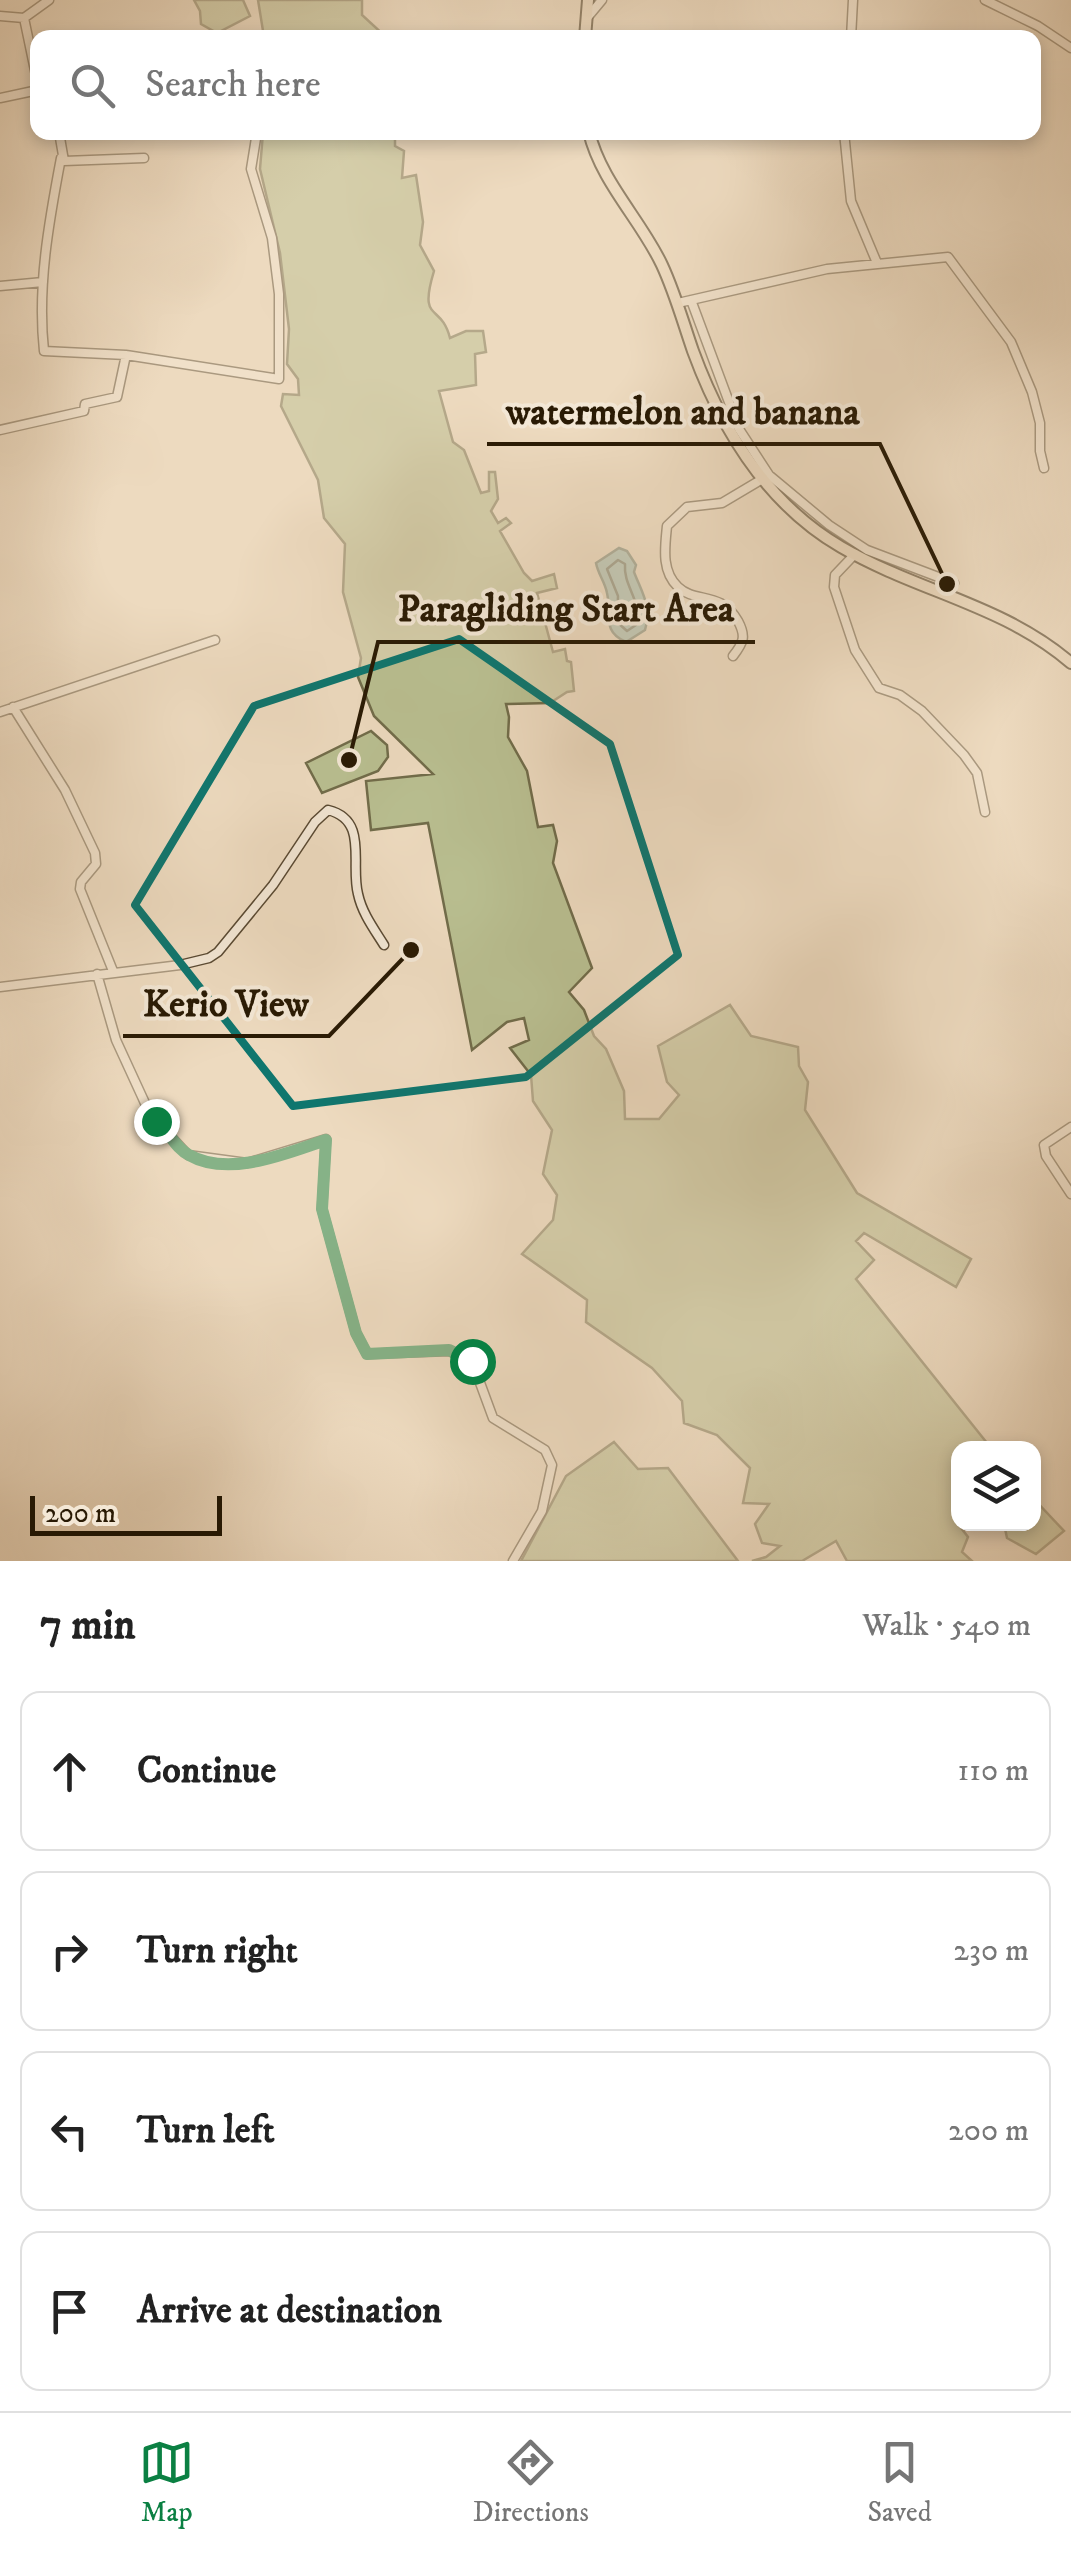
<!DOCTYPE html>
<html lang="en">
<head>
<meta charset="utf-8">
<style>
  body { margin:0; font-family:"IM FELL DW Pica",serif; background:#f2f2f2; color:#222 }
  .controls { position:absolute; right:30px; bottom:30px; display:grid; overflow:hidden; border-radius:20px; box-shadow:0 5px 15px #0003 }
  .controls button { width:90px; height:90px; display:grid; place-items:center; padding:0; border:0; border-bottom:2px solid #e0e0e0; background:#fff; color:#222; font:50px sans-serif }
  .scale { position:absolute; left:30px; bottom:25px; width:192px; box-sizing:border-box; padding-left:10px; border:5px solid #291a04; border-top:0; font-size:28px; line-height:35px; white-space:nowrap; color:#291a04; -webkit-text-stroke:8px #f3e7d5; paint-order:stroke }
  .stop { position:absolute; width:30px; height:30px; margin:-22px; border:8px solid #0b8043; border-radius:50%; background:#fff }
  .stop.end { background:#0b8043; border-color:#fff; box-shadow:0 2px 10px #0008 }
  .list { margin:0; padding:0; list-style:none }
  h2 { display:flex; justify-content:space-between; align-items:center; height:130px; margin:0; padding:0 40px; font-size:42px }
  h2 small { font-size:32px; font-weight:400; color:#767676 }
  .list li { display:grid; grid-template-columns:65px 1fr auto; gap:30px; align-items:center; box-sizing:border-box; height:160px; margin:0 20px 20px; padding:0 20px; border:2px solid #e0e0e0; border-radius:20px }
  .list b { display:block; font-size:38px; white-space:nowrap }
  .list em { font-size:32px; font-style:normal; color:#767676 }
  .icon { flex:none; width:55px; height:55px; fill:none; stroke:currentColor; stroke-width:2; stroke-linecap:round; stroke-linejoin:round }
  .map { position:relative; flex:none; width:1071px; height:1561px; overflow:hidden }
  .search { position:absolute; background:#fff; box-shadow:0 5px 15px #0003; left:30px; right:30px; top:30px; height:110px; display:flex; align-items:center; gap:25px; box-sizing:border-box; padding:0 35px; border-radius:20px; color:#767676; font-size:38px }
  .sheet { height:850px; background:#fff }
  nav { display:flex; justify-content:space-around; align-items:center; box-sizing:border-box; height:140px; border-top:2px solid #e0e0e0; background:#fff; font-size:28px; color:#767676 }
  nav a { display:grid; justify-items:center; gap:5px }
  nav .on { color:#0b8043 }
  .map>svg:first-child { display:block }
  .green { fill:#b9bf91; stroke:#716c4a; stroke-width:2.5 }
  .water { fill:#99bbb2; stroke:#6c7b6c; stroke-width:2.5 }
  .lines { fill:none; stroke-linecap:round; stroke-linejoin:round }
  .shore { stroke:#616a5b; stroke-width:2.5 }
  .minor-casing { stroke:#5a4a33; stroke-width:11 }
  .major-casing { stroke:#291a04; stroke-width:14 }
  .minor { stroke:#f3e7d5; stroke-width:8 }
  .major { stroke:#eddabf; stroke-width:10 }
  .route { stroke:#0b8043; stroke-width:12 }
  .marked { fill:none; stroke:#0f766e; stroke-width:8; stroke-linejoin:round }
  .leader { fill:none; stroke:#291a04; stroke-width:4 }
  .callout-dot { fill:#291a04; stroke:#f3e7d5; stroke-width:4 }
  .callout-label { font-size:38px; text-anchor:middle; font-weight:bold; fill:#291a04; stroke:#f3e7d5; stroke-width:8; stroke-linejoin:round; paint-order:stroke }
</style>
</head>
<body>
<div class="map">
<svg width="1071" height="1561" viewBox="0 0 1071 1561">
  <rect width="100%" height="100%" fill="#eddabf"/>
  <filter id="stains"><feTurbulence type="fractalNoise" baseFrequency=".002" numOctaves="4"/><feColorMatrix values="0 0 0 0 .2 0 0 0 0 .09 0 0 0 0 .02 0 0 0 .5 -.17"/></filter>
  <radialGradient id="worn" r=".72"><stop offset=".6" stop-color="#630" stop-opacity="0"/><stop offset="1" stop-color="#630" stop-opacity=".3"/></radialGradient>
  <path class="green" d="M194 0H243L250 16 217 33 201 24 200 11Z
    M258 0H362V15L386 37H264Z
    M263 133H395V146L404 151 402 178 416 175 423 222 420 245 434 271C418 324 441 302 450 338L466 331H483L486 352 475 354 476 385 439 391 453 442 464 450 481 493 489 491V472H495L498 499 491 511 498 523 506 518 511 523 500 531 524 573 532 581 554 574 557 588 537 593 553 652 565 649 567 661 571 662 574 691 567 692 550 703 506 704 509 717 508 737 527 771 538 827 553 825 557 841 553 863 592 968 569 992 584 1010 594 1036 606 1049 624 1091 625 1119H659L679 1095 667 1082 658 1046 730 1005 751 1036 798 1047 799 1066 808 1082 805 1110 857 1193 971 1259 956 1287 864 1233 856 1241 874 1260 856 1279 991 1448H958V1524L968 1537 962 1552 972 1561H847L836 1541 802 1561H752L766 1557 780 1546 762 1543 755 1524 769 1504 743 1503 750 1468 717 1435 684 1423 682 1401 652 1368 586 1322 587 1300 522 1254 553 1220 557 1195 543 1174 552 1130 533 1101 531 1075 510 1048 529 1040 524 1018 507 1022 472 1050 428 823 371 830 366 781 433 774 374 716 358 677 361 658 343 592 345 544 324 518 318 480 281 406 283 394 299 395 298 379 287 364 289 329 280 253 260 169Z
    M371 731 387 745 388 757 378 771 322 793 306 763Z
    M614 1442 638 1469 668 1468 738 1561H521L566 1476Z
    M1034 1499 1064 1531 1036 1554 1007 1538 1004 1524H1034Z"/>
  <path class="water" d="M619 548 627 551 636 565 634 572C642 593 652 606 645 630L626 642C601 631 612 615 607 593 605 582 598 574 596 563Z"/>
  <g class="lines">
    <path class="shore" d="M618 560 625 564C623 587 643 601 636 625L627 631 617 622 618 596 607 569Z"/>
    <g class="minor-casing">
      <path id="minor" d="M985 0 1038 26 1071 48
        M0 16 24 18 38 85
        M24 18 49 0
        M587 18 602 0
        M851 38 853 0
        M0 98 38 90
        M59 132 64 161 144 158
        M844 132 851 201 877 263
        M61 158C49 221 37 287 44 351L126 355 279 379V294L272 238 251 169 257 132
        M0 286 43 282
        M691 300 739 429 769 475
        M678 303 827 269 948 257 1011 342 1032 392 1040 423V451L1044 468
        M0 430 84 411 85 404 117 397 126 355
        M855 554 835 575 834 587 855 650 879 688 900 695 922 711 964 755 977 773 985 812
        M733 656C744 642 746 636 738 621 720 590 696 604 678 587 661 571 665 547 667 526L687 507 722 503 769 475 829 525 867 550 954 583
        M13 707 65 790 95 853 96 864 81 882 80 889 113 971
        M0 712 215 640
        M97 974 116 1040 150 1114 188 1155 247 1163 326 1139 322 1209 356 1333 367 1354 449 1351 472 1361 493 1418 545 1450 552 1465 542 1511 513 1561
        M0 987 180 965 209 958 218 952 273 885 315 822 328 810C369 820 350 864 358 894 362 913 374 929 384 945
        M1071 1127 1044 1145 1046 1156 1071 1194"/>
    </g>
    <g class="major-casing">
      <path id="major" d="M585 38 588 0
        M589 132C601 182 641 220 662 265 675 293 683 322 693 351 722 430 767 504 841 547 918 592 1002 604 1071 663"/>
    </g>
    <use href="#minor" class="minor"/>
    <use href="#major" class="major"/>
  </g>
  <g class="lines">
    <path class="route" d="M156 1121C169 1131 175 1148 189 1155 229 1178 287 1153 326 1140L322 1209 356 1333 367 1354 449 1350 472 1361"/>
  </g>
  <path d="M0 0H1071V1561H0ZM459 639 610 744 678 955 526 1077 293 1106 135 905 254 706Z" fill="#eddabf" fill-opacity=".55" fill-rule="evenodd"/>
  <path class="marked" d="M459 639 610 744 678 955 526 1077 293 1106 135 905 254 706Z"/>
  <path class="leader" d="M947 584L880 444H487M349 760L378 642H755M411 950L329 1036H123"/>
  <g class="callout-dot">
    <circle cx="947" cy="584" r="10"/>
    <circle cx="349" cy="760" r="10"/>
    <circle cx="411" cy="950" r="10"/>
  </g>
  <g class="callout-label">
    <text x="683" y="424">watermelon and banana</text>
    <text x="566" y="621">Paragliding Start Area</text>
    <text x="226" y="1016">Kerio View</text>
  </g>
  <rect width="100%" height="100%" filter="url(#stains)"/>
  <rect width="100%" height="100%" fill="url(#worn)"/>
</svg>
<div class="controls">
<button><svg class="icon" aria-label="layers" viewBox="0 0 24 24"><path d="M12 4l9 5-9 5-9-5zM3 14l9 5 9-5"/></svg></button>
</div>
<div class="scale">200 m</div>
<div class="stop" style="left:472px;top:1361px"></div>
<div class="stop end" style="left:156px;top:1121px"></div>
<div class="search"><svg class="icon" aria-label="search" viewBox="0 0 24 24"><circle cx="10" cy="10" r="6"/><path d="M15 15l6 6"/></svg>Search here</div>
</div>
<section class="sheet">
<h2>7 min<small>Walk · 540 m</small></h2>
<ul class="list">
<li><svg class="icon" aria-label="ahead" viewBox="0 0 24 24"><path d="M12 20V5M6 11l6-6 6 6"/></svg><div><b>Continue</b></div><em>110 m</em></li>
<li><svg class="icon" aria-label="right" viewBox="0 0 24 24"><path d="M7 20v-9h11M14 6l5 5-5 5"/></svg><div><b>Turn right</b></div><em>230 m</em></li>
<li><svg class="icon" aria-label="left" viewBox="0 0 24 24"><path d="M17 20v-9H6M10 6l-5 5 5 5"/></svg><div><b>Turn left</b></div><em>200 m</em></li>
<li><svg class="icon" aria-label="arrive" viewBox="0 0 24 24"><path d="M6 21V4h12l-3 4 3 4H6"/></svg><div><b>Arrive at destination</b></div></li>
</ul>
</section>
<nav>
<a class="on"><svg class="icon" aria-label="map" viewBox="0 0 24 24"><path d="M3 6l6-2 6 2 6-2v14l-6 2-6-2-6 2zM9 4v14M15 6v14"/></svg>Map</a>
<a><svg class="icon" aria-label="directions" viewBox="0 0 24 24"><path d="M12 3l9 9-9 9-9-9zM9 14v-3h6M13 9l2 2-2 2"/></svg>Directions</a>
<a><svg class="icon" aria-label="saved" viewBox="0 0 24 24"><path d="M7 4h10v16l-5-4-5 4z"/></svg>Saved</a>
</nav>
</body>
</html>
